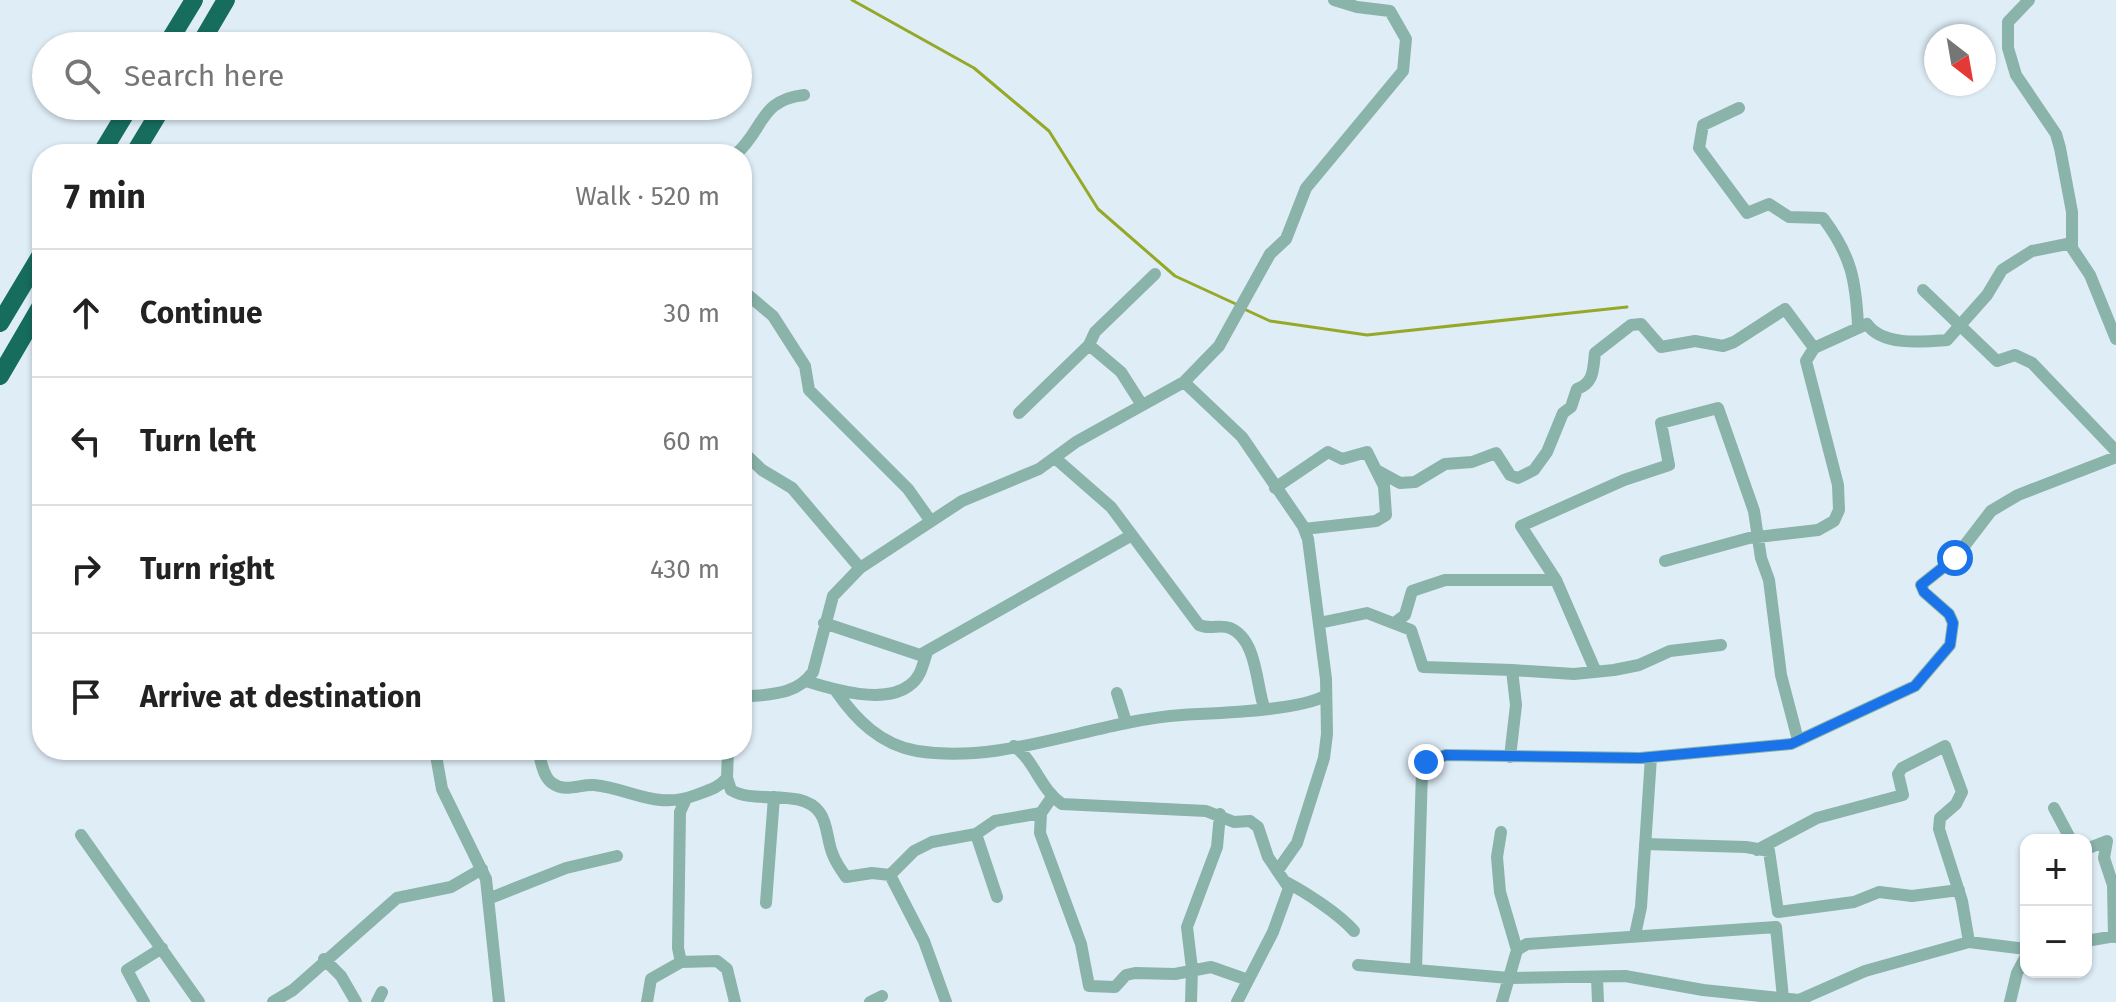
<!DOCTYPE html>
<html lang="en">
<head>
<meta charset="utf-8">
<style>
  body { margin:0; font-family:"Fira Sans",sans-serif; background:#f2f2f2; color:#222 }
  .controls { position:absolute; right:24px; bottom:24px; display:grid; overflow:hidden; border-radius:16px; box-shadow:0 2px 6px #0004 }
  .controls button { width:72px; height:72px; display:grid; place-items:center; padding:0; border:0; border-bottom:2px solid #e0e0e0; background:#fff; color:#222; font:40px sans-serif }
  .compass { position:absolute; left:1924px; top:24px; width:72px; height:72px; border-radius:50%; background:#fff; box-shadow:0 2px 6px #0004; rotate:149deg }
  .stop { position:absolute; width:24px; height:24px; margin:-18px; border:6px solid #1a73e8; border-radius:50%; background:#fff }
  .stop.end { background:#1a73e8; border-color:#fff; box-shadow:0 2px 8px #0008 }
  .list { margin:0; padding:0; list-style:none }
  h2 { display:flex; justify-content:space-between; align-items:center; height:104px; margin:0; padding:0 32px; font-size:34px }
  h2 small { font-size:26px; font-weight:400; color:#767676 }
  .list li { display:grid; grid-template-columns:52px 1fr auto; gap:24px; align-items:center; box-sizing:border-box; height:128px; padding:0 32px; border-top:2px solid #e0e0e0 }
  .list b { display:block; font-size:30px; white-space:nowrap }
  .list em { font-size:26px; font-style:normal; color:#767676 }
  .icon { flex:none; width:44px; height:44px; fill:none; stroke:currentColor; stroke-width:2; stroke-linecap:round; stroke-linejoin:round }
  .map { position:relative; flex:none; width:2116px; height:1002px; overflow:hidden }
  .search { position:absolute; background:#fff; box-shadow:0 2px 6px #0004; left:32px; top:32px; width:720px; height:88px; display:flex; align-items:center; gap:20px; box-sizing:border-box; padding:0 28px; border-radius:44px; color:#767676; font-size:30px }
  .panel { position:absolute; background:#fff; box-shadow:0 2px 6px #0004; left:32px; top:144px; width:720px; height:616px; border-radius:32px }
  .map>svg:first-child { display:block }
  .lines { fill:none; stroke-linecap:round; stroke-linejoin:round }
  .stream { stroke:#95a827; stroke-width:3 }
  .minor { stroke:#8ab3a9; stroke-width:12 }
  .highway { stroke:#166d5e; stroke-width:18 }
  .route { stroke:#1a73e8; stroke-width:10 }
</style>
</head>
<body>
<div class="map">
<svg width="2116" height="1002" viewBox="0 0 2116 1002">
  <rect width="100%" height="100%" fill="#dfedf7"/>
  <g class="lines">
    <path class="stream" d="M852 0 974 68 1049 131 1098 209 1175 276 1238 305
      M1244 309 1270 321 1367 335 1627 307"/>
    <path class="minor" d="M2029 0 2008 22V48L2016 75 2056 134 2060 148 2072 212V248L2090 275 2116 339
      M1739 108 1703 125 1699 148 1747 213 1769 204 1789 217 1823 218C1851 255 1856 280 1858 326
      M736 154C764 130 759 100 804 95
      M742 290 773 316 805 366 809 390 908 489 930 520
      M1923 290 1997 361 2015 355 2032 363 2116 451
      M1089 345 1121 372 1142 405
      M1184 382 1242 437 1303 526 1308 539 1326 679 1327 734 1324 758 1297 843 1278 870
      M1019 413 1089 345 1095 332 1155 274
      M742 451 762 470 792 488 860 568
      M1055 458 1111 507 1199 625C1210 630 1220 624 1230 628 1257 639 1256 684 1264 707
      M1378 471 1400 483 1415 482 1445 464 1472 462 1496 453 1510 475 1518 478 1534 470 1547 452 1563 413 1571 407 1577 389C1594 383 1593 370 1595 353L1631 325 1641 324 1661 347 1695 341 1723 346 1734 342 1785 309 1814 348 1867 324C1882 346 1922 342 1947 340L1987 295 2002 270 2032 251 2072 243
      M1275 488 1328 452 1342 459 1367 452 1384 486 1386 515 1376 521 1304 529
      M1665 561 1749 538 1818 530 1834 521 1839 510 1838 485 1806 361 1814 348
      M1397 621 1405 615 1412 591 1445 580H1556
      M824 623 920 655 1132 535
      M1319 623 1367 613 1411 630 1423 667 1512 670
      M1595 670 1556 580 1521 526 1624 480 1669 465 1661 423 1718 408 1754 511 1761 558 1769 580 1781 675 1798 740
      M806 681C834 690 885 705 910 685 921 677 923 664 927 652
      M836 691C856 720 881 745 917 751 1006 765 1094 721 1182 715 1213 713 1302 711 1326 695
      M1117 693 1126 722
      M742 697C769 694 796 696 813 672L833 596 860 568 962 501 1039 469 1076 442 1184 382 1219 346 1270 254 1286 239 1306 188 1403 71 1406 39 1390 11 1357 7 1334 0
      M1014 746C1035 761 1040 789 1062 804L1206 811 1234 822 1250 821 1258 827 1268 857 1289 888 1273 932 1237 1002
      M435 750 442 789 486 879 499 1002
      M538 750C541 761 543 777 552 783 565 793 580 784 594 785 632 789 656 810 696 795 709 790 717 789 727 778L728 750
      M1510 757 1516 705 1512 670 1574 674 1614 670 1639 665 1670 651 1721 645
      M727 778 731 790C755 805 802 787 820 813 828 824 827 842 833 855 836 863 841 870 846 877L872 873 890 875 914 851 932 842 976 834 995 821 1041 813
      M1052 797 1041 813 1040 833 1081 944 1089 986 1115 987 1126 975 1135 973 1175 974 1211 967 1248 980
      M2054 808 2071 840
      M1501 832 1497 857 1500 892 1517 950
      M976 834 997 897
      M81 835 199 1002
      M1645 844 1746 847 1769 851 1778 912 1854 902 1879 892 1912 896 1959 890
      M2086 849 2107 841 2104 858 2113 885 2114 937
      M1757 850 1817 818 1903 795 1898 774 1902 768 1945 746 1962 792 1956 804 1940 818 1939 829 1962 901 1969 942
      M890 875 924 941 946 1002
      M1286 882C1307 893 1339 914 1354 931
      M488 899 566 868 617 856
      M766 903 774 797
      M1635 935 1641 907 1651 757
      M2086 941 2116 936
      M324 959 341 976 356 1002
      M681 962 678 948 680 812 685 801
      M1358 965 1509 978 1625 976 1703 990 1799 1000 1865 971 1969 942 2026 949
      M1416 969 1422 771 1426 762 1446 755 1640 758 1791 744 1915 686 1950 645 1953 623 1949 614 1924 592 1921 585 1955 558 1991 511 2018 495 2116 457
      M1597 978 1598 1002
      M144 1002 127 970 162 948
      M273 1002 293 990 397 898 451 887 482 869
      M377 1002 382 992
      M647 1002 651 979 681 962 717 961 727 969 735 1002
      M870 1002 882 996
      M1191 1002 1192 969 1187 927 1217 847 1220 814
      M1502 1002 1517 950 1527 944 1776 927 1783 998
      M2010 1002 2017 973 2026 956"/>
    <path class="highway" d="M166 46 194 0
      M199 46 226 0
      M101 154 130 106
      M134 154 163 106
      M0 323 42 253
      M0 376 42 304"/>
  </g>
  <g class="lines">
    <path class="route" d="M1426 762 1446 755 1640 758 1791 744 1915 686 1950 645 1953 623 1949 614 1924 592 1921 585 1955 558"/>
  </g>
</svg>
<div class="controls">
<button>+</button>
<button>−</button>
</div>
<svg class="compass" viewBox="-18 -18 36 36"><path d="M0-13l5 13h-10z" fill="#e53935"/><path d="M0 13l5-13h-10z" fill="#767676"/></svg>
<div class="stop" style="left:1955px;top:558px"></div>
<div class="stop end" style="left:1426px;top:762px"></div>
<div class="search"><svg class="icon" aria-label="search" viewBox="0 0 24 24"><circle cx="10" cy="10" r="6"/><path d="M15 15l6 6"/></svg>Search here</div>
<section class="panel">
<h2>7 min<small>Walk · 520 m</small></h2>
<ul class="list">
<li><svg class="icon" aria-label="ahead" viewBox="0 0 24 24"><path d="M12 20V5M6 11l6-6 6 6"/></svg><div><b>Continue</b></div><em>30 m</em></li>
<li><svg class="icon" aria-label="left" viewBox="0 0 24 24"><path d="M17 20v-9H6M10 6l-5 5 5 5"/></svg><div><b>Turn left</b></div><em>60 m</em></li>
<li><svg class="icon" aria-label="right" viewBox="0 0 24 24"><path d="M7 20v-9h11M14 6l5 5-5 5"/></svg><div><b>Turn right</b></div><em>430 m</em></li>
<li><svg class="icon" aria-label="arrive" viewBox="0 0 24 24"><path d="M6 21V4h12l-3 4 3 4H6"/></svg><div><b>Arrive at destination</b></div></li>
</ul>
</section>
</div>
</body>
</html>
